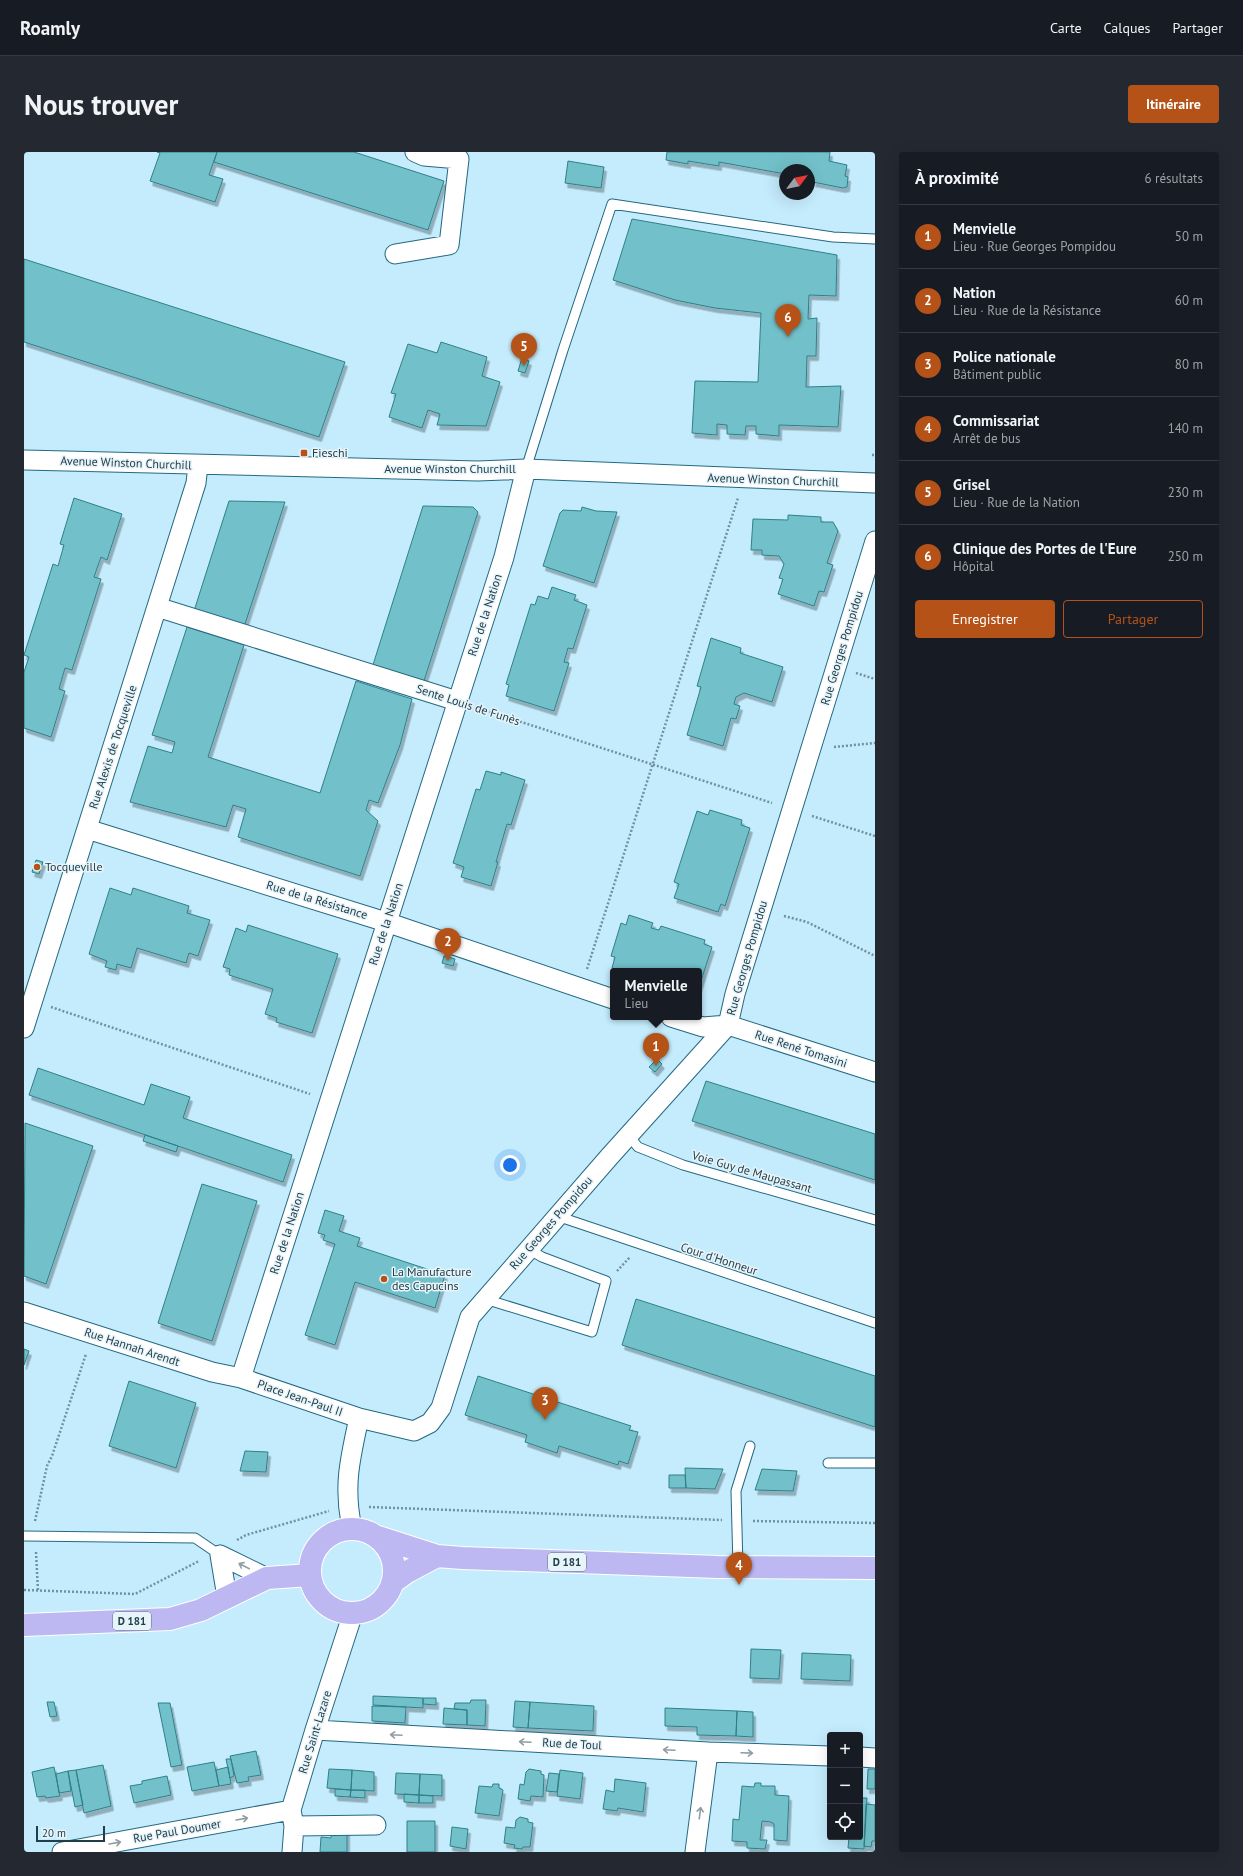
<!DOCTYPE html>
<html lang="fr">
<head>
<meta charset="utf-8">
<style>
  body { margin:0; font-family:"PT Sans",sans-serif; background:#242831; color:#f1f3f6 }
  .controls { position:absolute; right:12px; bottom:12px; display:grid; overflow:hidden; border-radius:4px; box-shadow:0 4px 16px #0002 }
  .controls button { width:36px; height:36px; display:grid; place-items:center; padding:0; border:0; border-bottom:1px solid #363941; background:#171b24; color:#f1f3f6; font:20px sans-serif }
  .compass { position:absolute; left:755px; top:12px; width:36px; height:36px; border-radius:50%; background:#171b24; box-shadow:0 4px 16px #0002; rotate:58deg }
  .scale { position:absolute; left:12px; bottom:10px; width:69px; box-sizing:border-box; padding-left:4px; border:2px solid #223e49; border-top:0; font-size:11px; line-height:14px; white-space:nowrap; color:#223e49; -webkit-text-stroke:3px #e7f4fa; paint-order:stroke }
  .you { position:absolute; left:486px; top:1013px; width:14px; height:14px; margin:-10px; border:3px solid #fff; border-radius:50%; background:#1a73e8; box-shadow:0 0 0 6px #1a73e833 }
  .badge { display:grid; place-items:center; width:26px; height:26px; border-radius:50%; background:#b45218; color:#fff; font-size:13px; font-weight:700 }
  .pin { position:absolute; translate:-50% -33px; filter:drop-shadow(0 1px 2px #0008) }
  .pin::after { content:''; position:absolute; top:21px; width:14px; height:12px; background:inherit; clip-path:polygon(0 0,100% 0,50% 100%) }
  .popup { position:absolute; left:586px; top:816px; width:92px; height:52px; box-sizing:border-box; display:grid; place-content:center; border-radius:4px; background:#171b24; filter:drop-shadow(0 1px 3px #0005); font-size:13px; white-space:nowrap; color:#9ea1a6 }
  .popup b { font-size:15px; color:#f1f3f6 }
  .popup::after { content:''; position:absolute; left:50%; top:100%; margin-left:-8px; border:8px solid transparent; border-top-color:#171b24 }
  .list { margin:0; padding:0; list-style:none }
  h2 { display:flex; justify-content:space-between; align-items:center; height:52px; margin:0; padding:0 16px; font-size:17px }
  h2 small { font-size:13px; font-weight:400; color:#9ea1a6 }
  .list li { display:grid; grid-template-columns:26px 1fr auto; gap:12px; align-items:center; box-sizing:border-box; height:64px; padding:0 16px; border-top:1px solid #363941 }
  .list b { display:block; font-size:15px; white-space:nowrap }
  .list p { margin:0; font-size:13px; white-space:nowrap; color:#9ea1a6 }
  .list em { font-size:13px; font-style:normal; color:#9ea1a6 }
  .actions { display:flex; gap:8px; padding:12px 16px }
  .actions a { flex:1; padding:9px 0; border:1px solid #b45218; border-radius:4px; text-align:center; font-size:14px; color:#b45218 }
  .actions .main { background:#b45218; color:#fff }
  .icon { flex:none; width:22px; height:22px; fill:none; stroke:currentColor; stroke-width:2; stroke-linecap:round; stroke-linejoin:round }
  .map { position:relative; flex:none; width:851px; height:1700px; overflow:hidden; border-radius:4px }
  header { display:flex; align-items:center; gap:24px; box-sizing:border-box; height:56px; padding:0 20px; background:#171b24; border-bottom:1px solid #363941 }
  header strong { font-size:19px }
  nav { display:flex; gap:22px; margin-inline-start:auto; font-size:14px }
  .intro { display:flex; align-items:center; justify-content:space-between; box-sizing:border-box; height:96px; padding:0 24px }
  h1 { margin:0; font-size:28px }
  .button { padding:10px 18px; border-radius:4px; background:#b45218; color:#fff; font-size:14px; font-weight:700 }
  main { display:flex; gap:24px; padding:0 24px }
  aside { flex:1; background:#171b24; border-radius:4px; box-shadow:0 4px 16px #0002 }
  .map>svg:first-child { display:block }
  .building { fill:#72c0c9; stroke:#2f8089; filter:url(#shadow) }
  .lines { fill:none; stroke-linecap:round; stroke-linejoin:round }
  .service-casing { stroke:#246981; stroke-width:11 }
  .minor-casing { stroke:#246981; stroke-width:21 }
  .primary-casing { stroke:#fff; stroke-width:24 }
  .path { stroke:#70919f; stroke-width:2.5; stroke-dasharray:2 2; stroke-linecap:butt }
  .service { stroke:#fff; stroke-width:9 }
  .minor { stroke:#fff; stroke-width:19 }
  .primary { stroke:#bdb8f1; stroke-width:22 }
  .oneway { stroke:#909ea4 }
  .poi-dot { fill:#b45218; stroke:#e7f4fa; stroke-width:1.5 }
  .labels { text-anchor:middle; stroke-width:3; stroke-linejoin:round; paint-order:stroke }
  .shield { fill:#e7f4fa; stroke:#5d757e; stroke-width:1 }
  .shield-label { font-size:11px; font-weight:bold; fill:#223e49 }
  .poi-label { font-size:12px; fill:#223e49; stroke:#e7f4fa; text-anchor:start }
  .street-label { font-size:12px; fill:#223e49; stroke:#e7f4fa }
</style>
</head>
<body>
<header>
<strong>Roamly</strong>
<nav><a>Carte</a><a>Calques</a><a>Partager</a></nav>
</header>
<div class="intro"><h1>Nous trouver</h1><a class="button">Itinéraire</a></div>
<main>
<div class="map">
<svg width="851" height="1700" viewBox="0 0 851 1700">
  <defs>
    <filter id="shadow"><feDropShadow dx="2.5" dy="4.5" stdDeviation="0" flood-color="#0004"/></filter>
  </defs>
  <rect width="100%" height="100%" fill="#c4ecfd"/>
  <path class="building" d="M133 0H193L185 23 199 27 191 50 126 29 136 1Z
    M193 0H330L420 29 404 78 190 10Z
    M643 0H806L805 9 823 13 821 24 824 25 823 35 819 36 789 30 790 27 785 26V18H761V22L695 10V14L664 9V12L642 8Z
    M544 9 580 15 577 36 541 31Z
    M608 67 813 103 812 144 785 143 784 167 793 166 792 204H783L782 235 817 234 814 275 755 273V284L732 282V274H722L721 283 703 282V273L693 272V283L668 281 671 229 734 230 737 161 691 156 651 148 589 128Z
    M0 107 321 210 295 285 0 190Z
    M417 190 463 205 458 224 476 230 462 274 413 273 416 262 404 258 398 276 365 265 372 242 367 241 384 192 413 201Z
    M498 206 505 209 501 221 494 219Z
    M50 346 98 362 83 408 77 405 70 425 77 427 48 518 41 516 35 537 41 539 27 585 0 576V520L5 505 0 503 29 412 34 414 40 393 36 392Z
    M205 349 261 350 220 475 170 459Z
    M399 354 449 355 454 360 399 532 348 516Z
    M558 355 572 359 593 360 570 431 519 414 536 361 539 358 557 359Z
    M764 363 797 365V370H809L814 379 803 411 809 413 800 440 795 439 790 454 754 442 759 427 755 426 760 412 755 404 738 403V398H727L729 367 764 368Z
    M528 435 552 443 550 448 563 453 549 497 544 496 540 510 545 511 530 559 482 544 485 533 482 532 507 452 511 453 514 444 524 447Z
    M163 475 220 493 184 605 296 641 332 529 388 547 376 593 354 651 345 648 342 658 354 669 336 724 214 685 222 657 209 653 202 675 106 650 124 594 148 601 151 590 128 583Z
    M687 486 717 496 716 501 759 515 748 550 720 541 712 545 710 552 716 554 712 567 707 566 699 594 663 583 677 535 673 534Z
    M462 619 477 623V620L501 628 487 673 483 672 472 710H474L467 734 437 725 440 715 429 711 452 637 456 638Z
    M686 658 718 668 717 673 726 676 701 754 697 752 694 760 650 746 655 732 650 730 673 659 684 663Z
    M12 708 19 710 15 722 8 720Z
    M86 736 107 743 109 736 165 754 163 761 186 768 174 804 165 801 162 811 113 796 107 816 93 812 92 818 81 815 83 809 65 802Z
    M605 763 629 771 627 776 635 778 637 774 681 788 680 792 688 795 675 835V819H596L588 816 591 805 587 804 597 771 602 773Z
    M224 773 314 802 288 881 252 870 253 866 241 862 249 837 205 823 206 817 199 815 212 776 222 780Z
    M420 804 431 807 429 814 418 811Z
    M633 907 638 912 631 920 625 915Z
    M14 916 120 953 127 932 166 945 159 966 268 1003 259 1030 5 943Z
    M682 929 851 982V1028L668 969Z
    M1 971 69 994 22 1132 0 1124Z
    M121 983 154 994 152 1000 119 989Z
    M178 1032 233 1049 188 1189 134 1171Z
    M301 1058 320 1064 315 1079 336 1086 333 1094 421 1123 411 1156 331 1130 311 1193 281 1183 311 1092 299 1088 301 1083 294 1081Z
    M612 1147 851 1224V1275L598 1193Z
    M0 1197 5 1199 0 1213Z
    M454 1224 607 1274 605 1278 614 1280 604 1312 595 1309 594 1313 535 1294 533 1301 501 1290 503 1283 441 1263Z
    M105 1229 172 1251 152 1316 85 1294Z
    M221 1299 244 1300 242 1320 216 1319Z
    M661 1316 699 1317 691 1337 662 1336Z
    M738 1317 773 1319 769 1339 731 1338Z
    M645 1323H661L662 1336H645Z
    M727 1497 757 1498 755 1527 726 1526Z
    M778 1501 827 1503 826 1529 777 1527Z
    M349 1544 399 1546V1556L349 1553Z
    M399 1546H412V1553L399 1552Z
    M447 1548H462L461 1574 443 1573V1558L430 1557 431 1551H446Z
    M491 1549 506 1550 504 1576 489 1575Z
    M23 1550H30L33 1564 26 1565Z
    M506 1550 570 1554 569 1579 504 1576Z
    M134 1551H146L158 1613 147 1615Z
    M348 1554 382 1555 381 1571 348 1569Z
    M420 1556 443 1558V1573L419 1572Z
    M641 1556 713 1559 712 1584 673 1583V1575L641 1574Z
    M713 1559 729 1560V1585L712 1584Z
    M232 1599 237 1623 224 1625 225 1629 213 1631 206 1604Z
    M202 1607H207L210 1624 206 1626Z
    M190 1610 195 1634 168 1639 163 1615Z
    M79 1613 87 1654 60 1661 52 1618Z
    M30 1615 36 1644 22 1646 21 1644 13 1645 8 1620Z
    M204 1615 207 1632 195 1634 192 1618Z
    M305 1617 328 1618 327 1638 303 1636Z
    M505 1617 517 1619V1622L520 1623 519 1645 507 1644 506 1649 494 1647 496 1632 500 1633 502 1620Z
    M844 1617H851V1637H843Z
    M52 1618 59 1653 51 1655 44 1619Z
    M328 1618 350 1620V1639L327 1638Z
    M536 1618 559 1621 556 1647 533 1644Z
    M44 1619 47 1639 35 1641 32 1622Z
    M372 1621 396 1622 395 1643 371 1642Z
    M525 1621 535 1622 533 1640 522 1639Z
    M396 1622 418 1623V1644L395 1643Z
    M143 1624 147 1643 110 1651 106 1634 118 1632V1629Z
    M591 1627 622 1631 619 1660 594 1656 593 1659 579 1657 582 1638 590 1640Z
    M731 1631H737V1634H751V1643L765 1644 763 1689 750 1688V1672L747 1670 738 1669 736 1688H743L741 1697 723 1696V1690L708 1689 709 1667 715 1668 718 1634 730 1635Z
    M469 1632H475V1636L479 1638 475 1664 451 1661 455 1634 468 1635Z
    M311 1637 327 1638 326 1645 311 1644Z
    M327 1638H341V1646L326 1645Z
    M380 1642 395 1643V1651L380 1650Z
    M395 1643 409 1644V1651H395Z
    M836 1646H843L840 1697 824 1696 825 1685H836Z
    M842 1652 851 1653V1689H848L847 1695 840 1694Z
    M496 1665 504 1667V1670L509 1671 506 1695H499L498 1697 490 1696 491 1693 480 1691 482 1675 491 1676 492 1668Z
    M383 1669H411V1700H383Z
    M428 1675 444 1677 442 1697 426 1694Z
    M308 1677H323V1700H296L297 1685 307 1686Z"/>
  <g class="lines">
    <g class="service-casing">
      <path id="service" d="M502 317 539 198 588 52 809 85 851 87
        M604 983 614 995 659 1013 851 1068
        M533 1064 851 1171
        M461 1147 568 1180 582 1129 518 1105 504 1097
        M804 1311H851
        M0 1384 171 1386 196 1403
        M714 1415 712 1339 726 1294"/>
    </g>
    <g class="minor-casing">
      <path id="minor" d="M371 102 425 93 435 7 400 4 391 0
        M0 308 454 319 502 317 851 331
        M133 455 433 549
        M63 677 362 770 589 847
        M647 865 679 875 704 873 851 920
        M0 876 172 331 174 313
        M0 1160 188 1220 217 1226 335 1266C326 1307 319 1335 328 1376
        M217 1226 480 405 502 317
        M335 1266 390 1279 406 1271 417 1256 446 1165 586 1004 704 873 711 842 851 389
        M196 1403 243 1426
        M196 1403 203 1445
        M291 1578 684 1600 806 1604
        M836 1605 851 1606
        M270 1674 352 1673
        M38 1700 267 1658
        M268 1700 270 1674 267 1658 291 1578 329 1461
        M671 1700 684 1600"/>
    </g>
    <g class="primary-casing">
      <path id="primary" d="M286 1419a42 42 0 1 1 84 0a42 42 0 1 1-84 0Z
        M354 1385 413 1404 438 1406 694 1415 851 1416
        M368 1431 383 1420 413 1404
        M0 1473 146 1467 177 1458 243 1426 286 1423"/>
    </g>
    <path class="path" d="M848 303H851
      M832 521 851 527
      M454 556 748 651
      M810 595 851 591
      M788 664 851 684
      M760 764 783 770 851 804
      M563 817 714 346
      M27 855 286 942
      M593 1119 606 1105
      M345 1355 698 1368
      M11 1369 23 1314 28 1304 62 1202
      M729 1369 851 1371
      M213 1388 222 1383 305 1359
      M12 1400 14 1439
      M0 1438 111 1442 175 1409"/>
    <use href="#service" class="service"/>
    <use href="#minor" class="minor"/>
    <use href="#primary" class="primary"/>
  </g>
  <defs><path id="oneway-shaft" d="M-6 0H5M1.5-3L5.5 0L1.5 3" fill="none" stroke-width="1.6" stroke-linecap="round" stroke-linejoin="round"/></defs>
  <g class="oneway">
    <use href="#oneway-shaft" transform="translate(220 1414) rotate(-153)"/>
    <use href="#oneway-shaft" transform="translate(372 1583) rotate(-177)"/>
    <use href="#oneway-shaft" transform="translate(501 1590) rotate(-177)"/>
    <use href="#oneway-shaft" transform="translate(645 1598) rotate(-177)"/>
    <use href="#oneway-shaft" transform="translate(723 1601) rotate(2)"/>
    <use href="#oneway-shaft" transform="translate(676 1661) rotate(-83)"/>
    <use href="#oneway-shaft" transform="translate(218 1667) rotate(-10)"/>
    <use href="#oneway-shaft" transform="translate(91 1691) rotate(-10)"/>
  </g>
  <g class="poi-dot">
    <rect x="276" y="297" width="8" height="8" rx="2"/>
    <circle cx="13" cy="715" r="4"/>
    <circle cx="360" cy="1127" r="4"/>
  </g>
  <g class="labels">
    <g class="shield">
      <rect x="524" y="1401" width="38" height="18" rx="3"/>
      <rect x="89" y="1460" width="38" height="18" rx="3"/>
    </g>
    <g class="shield-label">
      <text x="543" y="1414">D 181</text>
      <text x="108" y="1473">D 181</text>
    </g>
    <g class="poi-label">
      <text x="288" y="305">Fieschi</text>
      <text x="21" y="719">Tocqueville</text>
      <text x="368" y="1124">La Manufacture<tspan x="368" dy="14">des Capucins</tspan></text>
    </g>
    <g class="street-label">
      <text transform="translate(102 311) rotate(2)" y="4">Avenue Winston Churchill</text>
      <text x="426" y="321">Avenue Winston Churchill</text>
      <text transform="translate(749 328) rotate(2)" y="4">Avenue Winston Churchill</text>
      <text transform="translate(461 463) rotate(-72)" y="4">Rue de la Nation</text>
      <text transform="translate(818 496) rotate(-73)" y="4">Rue Georges Pompidou</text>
      <text transform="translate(444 553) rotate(18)" y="4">Sente Louis de Funès</text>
      <text transform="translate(89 595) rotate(-72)" y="4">Rue Alexis de Tocqueville</text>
      <text transform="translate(293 748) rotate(17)" y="4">Rue de la Résistance</text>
      <text transform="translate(362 772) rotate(-72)" y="4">Rue de la Nation</text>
      <text transform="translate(723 806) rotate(-74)" y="4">Rue Georges Pompidou</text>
      <text transform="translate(777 897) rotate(18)" y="4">Rue René Tomasini</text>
      <text transform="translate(728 1020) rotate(16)" y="4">Voie Guy de Maupassant</text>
      <text transform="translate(527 1071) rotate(-49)" y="4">Rue Georges Pompidou</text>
      <text transform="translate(263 1081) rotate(-72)" y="4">Rue de la Nation</text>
      <text transform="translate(695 1107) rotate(18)" y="4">Cour d'Honneur</text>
      <text transform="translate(108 1195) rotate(18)" y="4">Rue Hannah Arendt</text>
      <text transform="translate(276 1246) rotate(19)" y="4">Place Jean-Paul II</text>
      <text transform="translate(291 1580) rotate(-73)" y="4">Rue Saint-Lazare</text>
      <text transform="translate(548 1592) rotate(3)" y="4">Rue de Toul</text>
      <text transform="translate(153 1679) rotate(-10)" y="4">Rue Paul Doumer</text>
    </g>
  </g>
</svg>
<div class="controls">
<button>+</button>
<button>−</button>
<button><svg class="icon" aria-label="locate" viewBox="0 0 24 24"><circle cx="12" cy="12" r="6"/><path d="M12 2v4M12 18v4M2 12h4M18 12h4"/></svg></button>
</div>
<svg class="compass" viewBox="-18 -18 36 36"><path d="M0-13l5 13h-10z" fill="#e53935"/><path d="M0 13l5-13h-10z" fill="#9ea1a6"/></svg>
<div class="scale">20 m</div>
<div class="you"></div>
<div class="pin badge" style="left:632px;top:914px">1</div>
<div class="popup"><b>Menvielle</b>Lieu</div>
<div class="pin badge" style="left:424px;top:809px">2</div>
<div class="pin badge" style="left:521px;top:1268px">3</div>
<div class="pin badge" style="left:715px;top:1433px">4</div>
<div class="pin badge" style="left:500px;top:214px">5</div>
<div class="pin badge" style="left:764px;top:185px">6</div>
</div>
<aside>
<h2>À proximité<small>6 résultats</small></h2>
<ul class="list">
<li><span class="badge">1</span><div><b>Menvielle</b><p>Lieu · Rue Georges Pompidou</p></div><em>50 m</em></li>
<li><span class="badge">2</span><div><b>Nation</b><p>Lieu · Rue de la Résistance</p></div><em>60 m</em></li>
<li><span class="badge">3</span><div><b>Police nationale</b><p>Bâtiment public</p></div><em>80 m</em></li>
<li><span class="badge">4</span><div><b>Commissariat</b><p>Arrêt de bus</p></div><em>140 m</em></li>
<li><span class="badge">5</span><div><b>Grisel</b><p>Lieu · Rue de la Nation</p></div><em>230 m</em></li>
<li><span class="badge">6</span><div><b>Clinique des Portes de l'Eure</b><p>Hôpital</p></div><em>250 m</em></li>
</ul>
<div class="actions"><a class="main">Enregistrer</a><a>Partager</a></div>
</aside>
</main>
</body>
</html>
